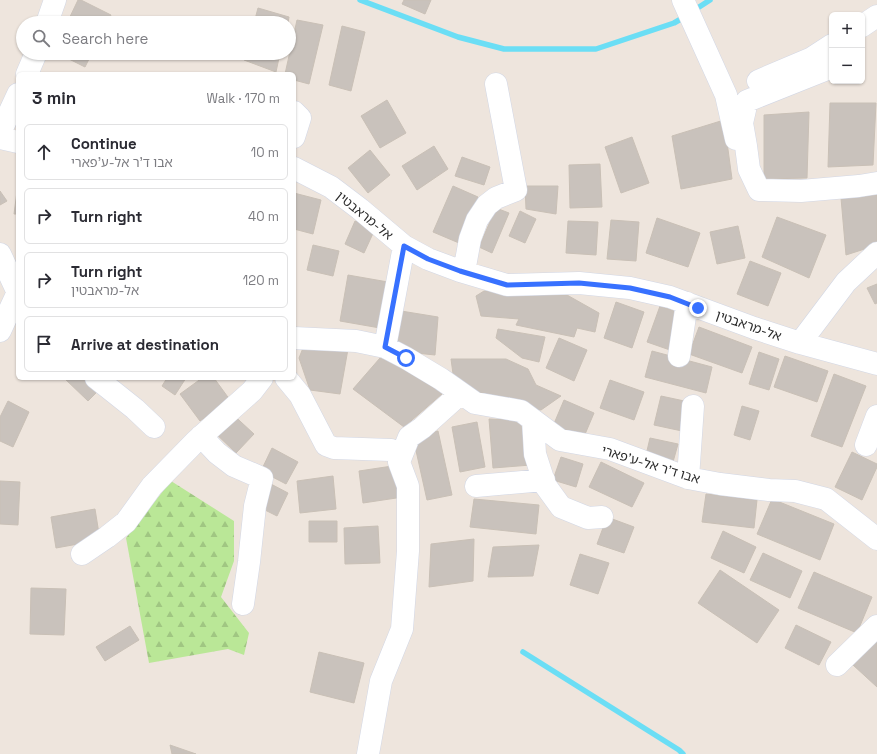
<!DOCTYPE html>
<html lang="en">
<head>
<meta charset="utf-8">
<style>
  body { margin:0; font-family:"Space Grotesk","Noto Sans Hebrew",sans-serif; background:#f7f7f7; color:#2b2b33 }
  .controls { position:absolute; right:12px; top:12px; display:grid; overflow:hidden; border-radius:6px; box-shadow:0 1px 3px #0004 }
  .controls button { width:36px; height:36px; display:grid; place-items:center; padding:0; border:0; border-bottom:1px solid #e1e1e2; background:#fff; color:#2b2b33; font:20px sans-serif }
  .stop { position:absolute; width:12px; height:12px; margin:-9px; border:3px solid #3871ff; border-radius:50%; background:#fff }
  .stop.end { background:#3871ff; border-color:#fff; box-shadow:0 1px 4px #0008 }
  .list { margin:0; padding:0; list-style:none }
  h2 { display:flex; justify-content:space-between; align-items:center; height:52px; margin:0; padding:0 16px; font-size:17px }
  h2 small { font-size:13px; font-weight:400; color:#7c7c81 }
  .list li { display:grid; grid-template-columns:26px 1fr auto; gap:12px; align-items:center; box-sizing:border-box; height:56px; margin:0 8px 8px; padding:0 8px; border:1px solid #e1e1e2; border-radius:6px }
  .list b { display:block; font-size:15px; white-space:nowrap }
  .list p { margin:0; font-size:13px; white-space:nowrap; color:#7c7c81 }
  .list em { font-size:13px; font-style:normal; color:#7c7c81 }
  .icon { flex:none; width:22px; height:22px; fill:none; stroke:currentColor; stroke-width:2; stroke-linecap:round; stroke-linejoin:round }
  .map { position:relative; flex:none; width:877px; height:754px; overflow:hidden }
  .search { position:absolute; background:#fff; box-shadow:0 1px 3px #0004; left:16px; top:16px; width:280px; height:44px; display:flex; align-items:center; gap:10px; box-sizing:border-box; padding:0 14px; border-radius:22px; color:#7c7c81; font-size:15px }
  .panel { position:absolute; background:#fff; box-shadow:0 1px 3px #0004; left:16px; top:72px; width:280px; height:308px; border-radius:6px }
  .map>svg:first-child { display:block }
  .forest { fill:url(#forest-firs) }
  .lines { fill:none; stroke-linecap:round; stroke-linejoin:round }
  .stream { stroke:#6bdef5; stroke-width:5.5 }
  .building { fill:#c9c2bc; stroke:#c9c0b6 }
  .minor-casing { stroke:#d2d7e5; stroke-width:23 }
  .minor { stroke:#fff; stroke-width:22 }
  .route { stroke:#3871ff; stroke-width:5 }
  .labels { text-anchor:middle; stroke-width:3; stroke-linejoin:round; paint-order:stroke }
  .street-label { font-size:13px; fill:#2b2b2b; stroke:#fff }
</style>
</head>
<body>
<div class="map">
<svg width="877" height="754" viewBox="0 0 877 754">
  <defs>
    <pattern id="forest-firs" width="22" height="20" patternUnits="userSpaceOnUse"><rect width="22" height="20" fill="#bae797"/><path d="M5 1l3.5 6h-7zM16 11l3.5 6h-7z" fill="#a0c682"/></pattern>
  </defs>
  <rect width="100%" height="100%" fill="#eee5dd"/>
  <path class="forest" d="M171 481 234 521V561L221 597 249 633 244 655 228 649 149 663 126 538Z"/>
  <g class="lines">
    <path class="stream" d="M360 0 458 37 504 49H596L674 23 686 16
      M693 11 710 0
      M523 652 679 750 683 754"/>
  </g>
  <path class="building" d="M78 0H81L111 15 107 23H67Z
    M404 0H431L425 14 402 4Z
    M258 8 289 17 288 23H254Z
    M297 20 323 25 309 84 294 80V74H285Z
    M342 26 365 32 351 91 329 85Z
    M57 53H92L85 67Z
    M246 53H280L276 72 244 60Z
    M387 100 406 133 380 148 361 116Z
    M830 103H876L873 165 828 167Z
    M809 112 807 178 764 179V115Z
    M724 120 732 179 681 189 672 136Z
    M632 137 649 183 621 193 605 147Z
    M434 146 448 169 417 190 402 166Z
    M370 150 390 175 368 193 348 168Z
    M462 157 490 167 484 185 455 176Z
    M600 164 602 207 570 208 569 165Z
    M18 184V214H14Z
    M453 186 478 197 459 243 433 232Z
    M525 186H558L556 214 526 209Z
    M0 191 7 201 0 205Z
    M294 193 321 200 313 234 294 229Z
    M877 195V245L846 255 841 198Z
    M496 208 509 213 492 253 479 247Z
    M520 211 536 219 525 243 509 236Z
    M777 217 826 235 809 278 762 257Z
    M657 218 700 233 688 267 646 253Z
    M611 220 639 222 636 261 607 259Z
    M355 221 375 229 364 253 345 244Z
    M568 221 598 222 596 255 566 253Z
    M738 226 745 258 717 264 710 232Z
    M313 245 339 251 333 276 307 270Z
    M750 261 781 273 768 306 737 294Z
    M348 275 388 282 380 328 340 321Z
    M877 284V303L875 304 867 288Z
    M484 291H516L549 295H567L599 313 595 332 577 328 574 337 516 325 519 319 481 316 476 296Z
    M616 302 644 312 632 348 604 338Z
    M660 306 683 314 670 350 647 342Z
    M401 311 438 317 435 355 397 351Z
    M699 327 752 347 742 373 689 354Z
    M498 329 545 337 539 362 522 358 496 338Z
    M559 338 587 350 574 381 546 368Z
    M305 343 348 349 340 394 310 390 299 358Z
    M652 351 712 367 706 393 645 377Z
    M759 352 779 359 769 390 749 384Z
    M785 356 828 371 817 402 774 387Z
    M380 358 407 369 442 394 404 427 353 389Z
    M451 359H506L528 369 536 385 561 396 541 410 472 399 454 381Z
    M834 374 866 386 842 447 811 436Z
    M64 378H87L99 390 88 401Z
    M167 378H186L175 395 162 386Z
    M202 378H214L230 400 200 421 180 394Z
    M610 380 644 392 634 420 600 408Z
    M661 396 689 402 682 431 654 425Z
    M564 400 594 413 583 439 553 426Z
    M8 401 29 412 13 447 0 441V417Z
    M742 406 759 411 750 440 734 435Z
    M228 410 254 434 236 453 211 429Z
    M489 419 514 420 524 428 531 465 493 468Z
    M477 422 485 467 460 472 452 427Z
    M438 431 452 495 427 500 413 437Z
    M650 438 678 444 673 462 646 455Z
    M272 448 298 462 286 484 261 471Z
    M852 452 877 464V467L862 500 835 487Z
    M561 457 583 464 576 487 553 480Z
    M601 462 644 483 632 507 589 487Z
    M399 465 403 497 363 503 359 471Z
    M333 476 336 509 300 513 297 481Z
    M0 481 20 482 18 525 0 524Z
    M269 483 288 493 277 516 257 506Z
    M706 494 757 500 754 528 702 522Z
    M474 499 539 505 536 534 470 527Z
    M772 499 834 524 820 560 757 534Z
    M95 509 100 540 56 548 51 517Z
    M607 517 634 527 624 553 597 544Z
    M309 521H337V542H309Z
    M378 526 380 563 345 564 344 528Z
    M723 531 756 547 744 573 711 558Z
    M474 539 473 581 429 587 431 544Z
    M539 545 533 576 488 577 493 547Z
    M763 553 802 571 790 598 750 580Z
    M580 554 609 563 598 594 570 585Z
    M720 570 779 610 757 643 698 603Z
    M814 572 872 597 857 633 798 608Z
    M31 588 66 589 64 635 30 634Z
    M796 625 831 642 819 665 785 648Z
    M130 626 139 640 105 661 96 647Z
    M877 639V687L853 665Z
    M319 652 364 663 354 703 310 692Z
    M170 745 196 754H172Z"/>
  <g class="lines">
    <g class="minor-casing">
      <path id="minor" d="M683 0 726 95 736 139
        M47 23 55 0
        M862 26 877 16
        M832 67 747 101 742 123 746 146 749 169 759 190 801 191 859 186 877 183
        M27 74 36 53
        M758 81 812 58 832 45
        M294 112 300 118 294 137
        M0 133 18 94
        M0 138 18 142
        M294 168 331 187 360 209 404 246 428 259 460 271 507 285 579 283 630 288 670 297 754 328 800 343 877 364
        M0 254 18 293
        M464 272 470 239 477 220 487 205 496 198 516 190 496 84
        M0 331 18 292
        M294 338 356 341 385 347 406 358 441 379 475 403 521 411 560 440 610 449 688 478 720 484 769 490 795 491 826 499 877 539
        M800 343 846 282 877 253
        M385 347 404 246
        M679 356 687 303
        M96 378 135 409 154 427
        M286 378 300 395 326 445 334 448 391 450
        M533 420 535 454 545 485 561 507 588 518 602 517
        M201 436 217 453 234 466 262 478 255 506 249 562 243 604
        M866 445 877 416
        M688 478 693 406
        M476 486 544 480
        M82 554 107 537 126 522 152 486 196 441 252 391 262 378
        M837 665 877 626
        M368 754 381 681 402 629 408 551V486L399 462 409 437 422 428 461 393"/>
    </g>
    <use href="#minor" class="minor"/>
  </g>
  <g class="lines">
    <path class="route" d="M406 358 385 347 404 246 428 259 460 271 507 285 579 283 630 288 670 297 698 308"/>
  </g>
  <g class="labels">
    <g class="street-label">
      <text transform="translate(365 215) rotate(39)" y="5">אל-מראבטין</text>
      <text transform="translate(749 325) rotate(19)" y="5">אל-מראבטין</text>
      <text transform="translate(651 464) rotate(17)" y="5">אבו ד'ר אל-ע'פארי</text>
    </g>
  </g>
</svg>
<div class="controls">
<button>+</button>
<button>−</button>
</div>
<div class="stop" style="left:406px;top:358px"></div>
<div class="stop end" style="left:698px;top:308px"></div>
<div class="search"><svg class="icon" aria-label="search" viewBox="0 0 24 24"><circle cx="10" cy="10" r="6"/><path d="M15 15l6 6"/></svg>Search here</div>
<section class="panel">
<h2>3 min<small>Walk · 170 m</small></h2>
<ul class="list">
<li><svg class="icon" aria-label="ahead" viewBox="0 0 24 24"><path d="M12 20V5M6 11l6-6 6 6"/></svg><div><b>Continue</b><p>אבו ד'ר אל-ע'פארי</p></div><em>10 m</em></li>
<li><svg class="icon" aria-label="right" viewBox="0 0 24 24"><path d="M7 20v-9h11M14 6l5 5-5 5"/></svg><div><b>Turn right</b></div><em>40 m</em></li>
<li><svg class="icon" aria-label="right" viewBox="0 0 24 24"><path d="M7 20v-9h11M14 6l5 5-5 5"/></svg><div><b>Turn right</b><p>אל-מראבטין</p></div><em>120 m</em></li>
<li><svg class="icon" aria-label="arrive" viewBox="0 0 24 24"><path d="M6 21V4h12l-3 4 3 4H6"/></svg><div><b>Arrive at destination</b></div></li>
</ul>
</section>
</div>
</body>
</html>
